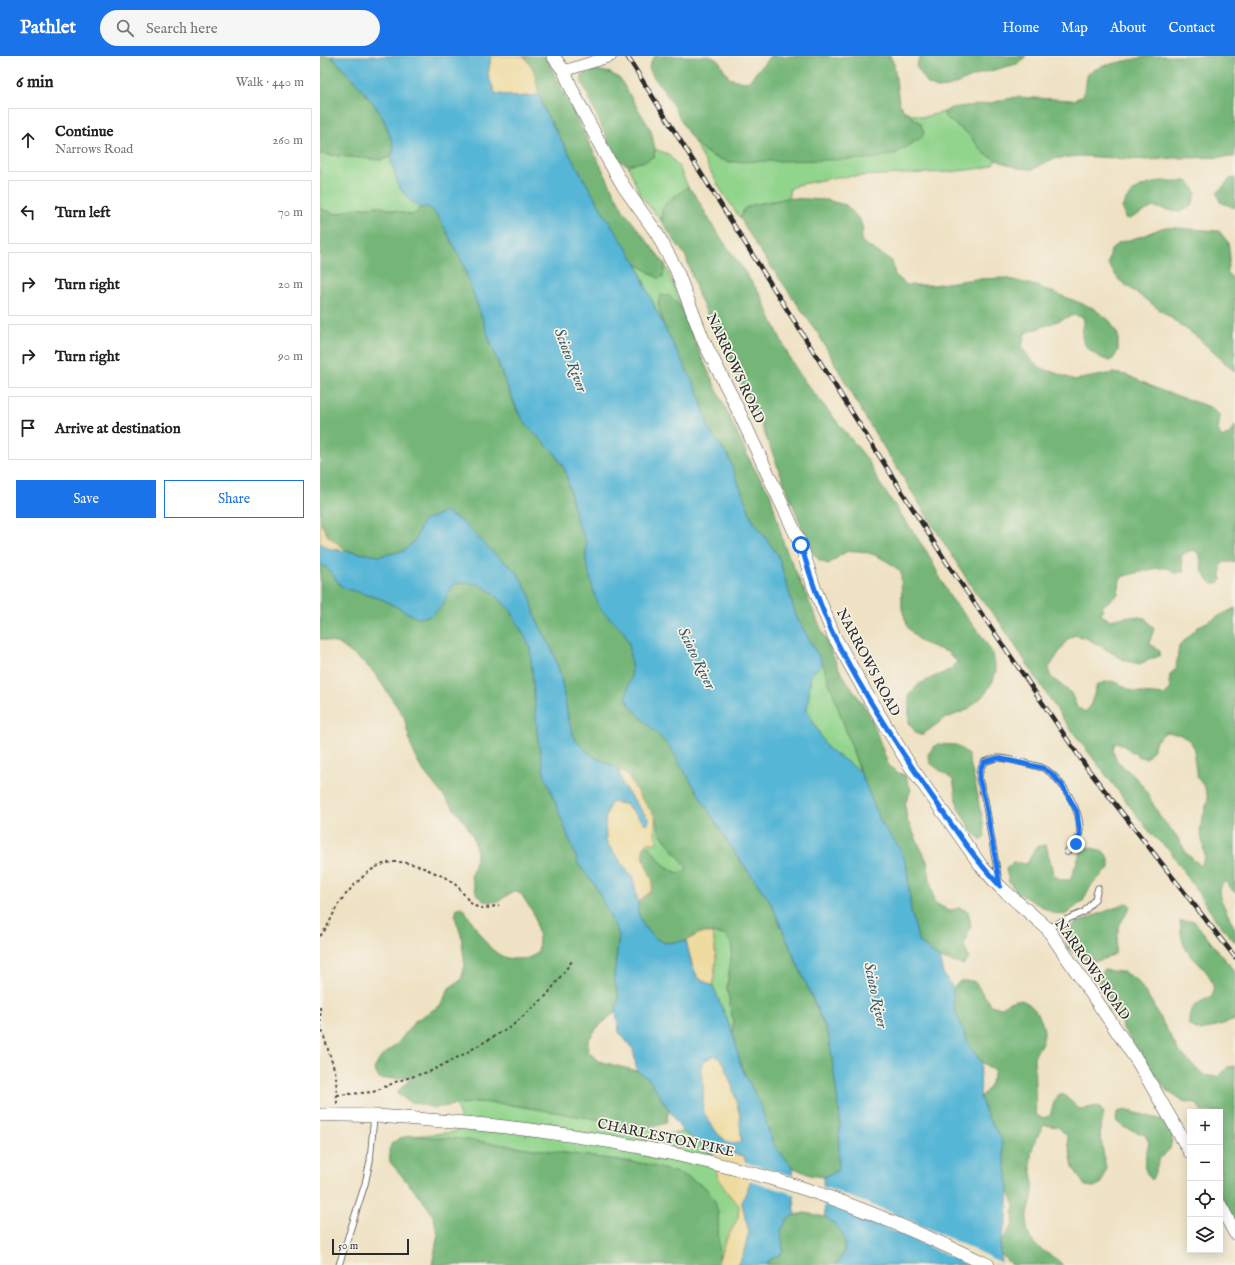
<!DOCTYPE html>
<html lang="en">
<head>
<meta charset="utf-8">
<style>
  body { margin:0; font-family:"IM FELL English",serif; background:#f6f6f6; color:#222 }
  .controls { position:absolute; right:12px; bottom:12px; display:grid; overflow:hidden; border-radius:0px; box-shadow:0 2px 10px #0003 }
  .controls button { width:36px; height:36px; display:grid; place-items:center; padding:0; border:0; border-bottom:1px solid #e0e0e0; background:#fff; color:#222; font:20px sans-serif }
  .scale { position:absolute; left:12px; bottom:10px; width:77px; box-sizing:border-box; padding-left:4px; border:2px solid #2b2b2b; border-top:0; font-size:11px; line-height:14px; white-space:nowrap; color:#2b2b2b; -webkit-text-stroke:3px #f7f3e8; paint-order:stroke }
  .stop { position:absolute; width:12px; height:12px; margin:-9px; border:3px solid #1a73e8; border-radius:50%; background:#fff }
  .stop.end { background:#1a73e8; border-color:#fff; box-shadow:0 1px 4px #0008 }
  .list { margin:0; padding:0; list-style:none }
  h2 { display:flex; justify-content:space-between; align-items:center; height:52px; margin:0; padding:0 16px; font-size:17px }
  h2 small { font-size:13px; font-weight:400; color:#767676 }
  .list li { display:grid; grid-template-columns:26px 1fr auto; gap:12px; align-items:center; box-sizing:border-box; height:64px; margin:0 8px 8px; padding:0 8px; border:1px solid #e0e0e0; border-radius:0px }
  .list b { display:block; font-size:15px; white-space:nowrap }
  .list p { margin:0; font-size:13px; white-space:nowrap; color:#767676 }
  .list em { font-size:13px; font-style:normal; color:#767676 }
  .actions { display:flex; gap:8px; padding:12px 16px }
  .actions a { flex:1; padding:9px 0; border:1px solid #1a73e8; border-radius:0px; text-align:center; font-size:14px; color:#1a73e8 }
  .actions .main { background:#1a73e8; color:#fff }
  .icon { flex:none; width:22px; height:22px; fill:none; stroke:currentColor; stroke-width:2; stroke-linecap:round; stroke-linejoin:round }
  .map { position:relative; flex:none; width:915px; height:1209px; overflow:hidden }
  header { display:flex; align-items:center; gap:24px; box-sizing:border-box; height:56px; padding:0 20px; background:#1a73e8; color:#fff }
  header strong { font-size:19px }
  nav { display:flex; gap:22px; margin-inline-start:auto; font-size:14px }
  .search { width:280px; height:36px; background:#f6f6f6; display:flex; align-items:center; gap:10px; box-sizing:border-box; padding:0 14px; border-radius:22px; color:#767676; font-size:15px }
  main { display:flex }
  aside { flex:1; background:#fff }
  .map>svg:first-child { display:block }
  .green { fill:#91d48c; stroke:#5e805c }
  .forest { fill:#74b678; stroke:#507052; fill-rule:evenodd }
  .sand { fill:#eeda9e; stroke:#8c8264 }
  .water { fill:#57b6d6; stroke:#417080; fill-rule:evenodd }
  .pier { fill:#efe2c4 }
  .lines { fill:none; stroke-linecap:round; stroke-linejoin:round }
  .service-casing { stroke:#484642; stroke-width:7 }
  .minor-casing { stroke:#484642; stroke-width:12 }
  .tertiary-casing { stroke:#484642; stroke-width:14 }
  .path { stroke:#484642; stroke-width:2; stroke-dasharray:3 3; stroke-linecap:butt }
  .service { stroke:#fff; stroke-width:5.5 }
  .minor { stroke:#fff; stroke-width:11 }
  .tertiary { stroke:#fff; stroke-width:13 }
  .rail-casing { stroke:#2b2b2b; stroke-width:4.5 }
  .rail { stroke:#f7f3e8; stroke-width:3; stroke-dasharray:9; stroke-linecap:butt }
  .route { stroke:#1a73e8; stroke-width:5 }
  .labels { text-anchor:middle; stroke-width:3.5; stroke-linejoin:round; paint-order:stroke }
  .street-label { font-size:14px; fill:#2b2b2b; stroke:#f7f3e8 }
  .water-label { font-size:15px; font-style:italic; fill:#3a5c67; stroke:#f7f3e8 }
</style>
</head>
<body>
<header>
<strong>Pathlet</strong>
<div class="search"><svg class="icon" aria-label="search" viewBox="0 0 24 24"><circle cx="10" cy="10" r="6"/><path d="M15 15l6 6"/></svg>Search here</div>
<nav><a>Home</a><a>Map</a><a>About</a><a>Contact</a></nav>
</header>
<main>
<aside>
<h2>6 min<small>Walk · 440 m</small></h2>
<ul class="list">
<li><svg class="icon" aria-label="ahead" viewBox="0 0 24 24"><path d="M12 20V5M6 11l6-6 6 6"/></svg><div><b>Continue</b><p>Narrows Road</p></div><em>260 m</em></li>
<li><svg class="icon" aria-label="left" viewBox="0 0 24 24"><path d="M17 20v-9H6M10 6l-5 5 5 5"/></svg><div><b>Turn left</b></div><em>70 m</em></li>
<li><svg class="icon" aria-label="right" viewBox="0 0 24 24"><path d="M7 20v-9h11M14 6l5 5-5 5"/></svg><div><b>Turn right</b></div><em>20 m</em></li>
<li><svg class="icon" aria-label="right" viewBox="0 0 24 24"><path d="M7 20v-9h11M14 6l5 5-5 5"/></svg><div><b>Turn right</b></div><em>90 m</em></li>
<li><svg class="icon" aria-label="arrive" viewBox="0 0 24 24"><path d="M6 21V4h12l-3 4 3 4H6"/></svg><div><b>Arrive at destination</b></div></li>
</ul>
<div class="actions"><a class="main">Save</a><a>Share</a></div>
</aside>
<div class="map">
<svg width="915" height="1209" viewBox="0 0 915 1209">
  <rect width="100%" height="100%" fill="#f7f3e8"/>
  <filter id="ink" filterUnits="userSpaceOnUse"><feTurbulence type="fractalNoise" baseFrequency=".025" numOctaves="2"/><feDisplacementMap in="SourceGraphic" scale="8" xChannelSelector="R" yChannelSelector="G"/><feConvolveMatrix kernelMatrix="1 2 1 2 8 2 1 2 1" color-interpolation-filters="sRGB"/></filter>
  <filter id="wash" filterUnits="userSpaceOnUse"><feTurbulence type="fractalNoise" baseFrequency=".012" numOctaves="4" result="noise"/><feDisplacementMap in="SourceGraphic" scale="16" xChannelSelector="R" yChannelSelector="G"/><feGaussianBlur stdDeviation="0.9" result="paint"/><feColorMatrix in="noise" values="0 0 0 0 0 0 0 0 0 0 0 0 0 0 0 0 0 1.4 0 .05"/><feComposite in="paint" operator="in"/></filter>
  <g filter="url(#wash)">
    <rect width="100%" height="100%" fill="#efe2c4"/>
    <path class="green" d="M584 55 603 61 624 56 625 61 647 77 664 97 676 104 672 109 664 112 630 116 517 121 477 129 470 133 468 142 432 149 424 153 420 162 401 134 373 84C386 98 393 103 412 106L600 67Z
      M335 93 348 98 359 111 368 131 347 146 342 154V166L320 139 308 109 326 105 334 100Z
      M0 98 61 104 70 101 79 131 88 143 100 152 96 157 92 159 57 150 32 153 18 158 0 153Z
      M317 208 338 222 343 221 345 208 363 254 350 240 338 247 344 270 327 234Z
      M503 608 540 715 507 692 487 654 491 618Z
      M335 760 340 777 366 810 367 814 358 817 344 809 326 787 337 786 335 776Z
      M393 877 404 879 411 886 412 895 407 932 413 964V978L393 930 396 903Z
      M156 1046 186 1048 330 1072 348 1078 363 1076 376 1084 390 1097 410 1140 419 1149 418 1162 405 1186 398 1207V1157L326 1108 141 1083 90 1080 136 1076 140 1062 136 1048Z"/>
    <path class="forest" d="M0 0H10C28 18 48 37 61 59 67 69 71 82 74 94L70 101 61 104 0 98Z
      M204 0H225L303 154 345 208 343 221 338 222 317 208 286 161 226 58 219 39 214 15Z
      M336 0H392L399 5 409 22 424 26 429 25 450 0H507L514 2 525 0H570L574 8 579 47 584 55 600 67 604 76 602 81 575 98 551 103 412 106C370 99 365 67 345 36 339 26 333 24 329 11L333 2Z
      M600 0H706L697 8 662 17 628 31 617 32 608 28 596 10Z
      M829 0H915V101L853 102 829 104 759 100 733 103 713 113 698 112 676 104 664 97 647 77 625 61 624 56 631 52 671 47 696 41 754 44 763 40 768 17 782 10Z
      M276 14 291 17 300 23 331 74 335 93 334 100 326 105 308 109 300 105 292 94 262 26V18Z
      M915 122V152L900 146 897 137 910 123Z
      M840 125H866L871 128 876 137 872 150 859 156 833 151 809 163 805 162 802 151C813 131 819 131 840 125Z
      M368 131 376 140 394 172 440 238 470 303 485 326 548 404 560 428 607 496 630 541 659 576 673 598 676 615 673 625 665 638 647 654 624 663 602 679 597 678 589 667V639L599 628 631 613 637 606 627 596 601 586 588 572 582 553 581 516C568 504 548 493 529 495 523 496 514 505 508 508L499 504 491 494 440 366 379 241 366 201 342 166V154L347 146Z
      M468 142 506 144 526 149 540 164 543 173 541 183 543 187 572 205 575 219 587 229H613L655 223 685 222 717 230 773 252 790 265 798 279V294L794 302 790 305C778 302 761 292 762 277 763 271 765 267 763 261L754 259 705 277 702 291 710 303 721 312 755 324 793 317 807 319 840 334 890 351 900 360 898 374 902 382 909 378 915 370V506H904L901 510V524L897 528H893C889 525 885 521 883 516 879 506 884 504 876 495L872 494 863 498 861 502 864 516 855 517 848 512H838L804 520 800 524 798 538 783 550 781 559 790 564 809 560 825 562 834 573 829 587 840 595 839 600 819 608 804 604 768 583 755 579 747 584 729 612V616L731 621 751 637 757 651 765 656 771 648 777 629C799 619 799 632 817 636 826 638 836 638 845 639L851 632 849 628 850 619 856 612 859 590 879 570 915 552V837L905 825 899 833 900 842 915 873V886L896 864 851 796 832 779 743 663 679 565 655 536 546 363 499 279 436 189 420 162 424 153 432 149ZM846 676 861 679 870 685 875 693 874 702 877 721 885 732 888 743 880 772 885 801 881 810 867 798 856 779 841 762 824 732 815 721 796 704 793 695 795 686C807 688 815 703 827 702L833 694 836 685Z
      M57 150 92 159 96 157 100 152 107 151 111 153 118 159 141 203 183 321 198 357 207 370 235 397 245 414 257 466 266 485V505L281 554 303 574 309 587 312 616 306 641 310 650 350 691 410 790 450 845 509 981 520 1062 518 1111 515 1116 503 1121 490 1119 472 1111 453 1088 441 1051 421 1010 413 978V964L407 932 412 895 411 886 404 879 393 877H380L366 885 345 887 336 883 323 869 318 856V846L331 835 333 826 324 804 323 792 326 787 344 809 357 817 367 814 366 810 340 777 335 760 320 741 308 720 298 712 272 700 255 684 248 662 241 621 233 595 216 563 210 540 197 516 170 494 103 465 94 486 83 495 59 500 27 495 8 480 0 466V153L18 158 32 153Z
      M844 171 899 175 908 186 910 201 907 215 915 227V316L877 281 799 224 788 208 791 194 798 187 822 180Z
      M341 239 350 240 363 254 381 300 432 409 450 437 464 489 519 613 550 659 568 708 576 716 585 719 591 734 585 748 587 764 607 805 614 846 629 855 639 852 648 855 651 870 644 889 649 903 643 909 619 902 599 886 591 855 587 812 581 793 567 777 560 764 540 715 503 608 476 560 458 499 433 465 408 400 390 376 378 336 344 270 338 247Z
      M0 509 7 512 23 532 62 543 97 562 122 550 133 529 143 526 158 528 173 537 191 555 210 591 218 684 259 809 275 829 299 879 294 922 299 941 297 951 296 955 276 973 268 985V995L278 1005 317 1015 330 1024 349 1054 346 1067 330 1072 186 1048 156 1046 114 1052 88 1045 76 1037 92 1021 62 1023 58 1021 54 1013 61 1001 78 987 95 965 121 949 129 932 141 924 145 910 141 879 135 861 137 852 142 851C158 870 168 905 198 903 209 902 209 903 218 895L219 882 214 858 201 838 193 835 178 846 163 845 157 839 151 821 157 797 153 780 143 764 101 712 91 690 84 661 55 618 42 605 19 588 0 583Z
      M617 688 636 689 648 698 657 735 659 750 662 759 665 781 662 784 652 776 638 751 633 724 610 707 608 698Z
      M726 789 733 817 740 824H750L761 795 769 791 783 795 789 802V812L772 828 763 845 745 859 733 857 698 837 689 826 686 813 693 806 707 808 716 791Z
      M807 847 811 850 799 870 795 898C770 910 769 907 748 893L744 881 749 873 756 867Z
      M860 865H874L915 916V964L881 975 869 970C868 950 876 948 892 940 899 921 877 908 867 895 861 886 861 876 860 865Z
      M783 914 803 916 817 924 831 945 858 994 883 1019 897 1021 908 1011 915 1010V1165L900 1136V1056H881V1054L876 1047 862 1045 847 1035 804 974 796 956 779 929 778 921Z
      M640 925H654L671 949 681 952C686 948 692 943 700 944 713 946 724 965 724 977 724 988 716 993 714 1003L716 1059 722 1062 730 1060 734 1046 739 1038 744 1039 759 1053 778 1050 784 1057 780 1078 786 1112 782 1127 774 1131 765 1130 753 1111 747 1080 738 1071 724 1069C718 1079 712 1088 711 1100 709 1111 715 1123 713 1134 712 1150 702 1166 710 1182 717 1195 733 1198 743 1209H692L680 1198V1188L693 1168 694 1148 689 1135 681 1082 668 1062 660 1041 669 1032 675 1015 661 1006 650 991 634 952 633 932Z
      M806 1054 846 1065 853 1079 850 1093 840 1102 832 1124C820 1111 825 1103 829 1087L825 1079 803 1071 796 1065 797 1056Z
      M90 1080 141 1083 326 1108 364 1119 385 1131 395 1145 398 1157 399 1209H112L118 1178 113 1160 105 1147 70 1106 69 1094 72 1087 80 1082Z
      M485 1157 505 1161 517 1170 525 1182 523 1201 516 1209H446L452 1202 461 1198 463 1194 461 1175 467 1163 475 1159Z"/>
    <path class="sand" d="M171 0H204L214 15 219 39 195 41 175 37 168 19Z
      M0 466 8 480 27 495 10 493 0 487Z
      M298 712 308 720 320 741 335 760V776L337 787H326L323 792 324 804 333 826 331 835 318 846 313 822 286 786 285 762 290 746 305 748 327 769 329 764 303 730Z
      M380 877H393L396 903 393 930 378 922 372 909 366 885Z
      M395 999 404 1007 413 1033 420 1059 421 1088 408 1087 397 1077 383 1056V1027L380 1013 385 1004Z
      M403 1096 424 1100 431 1124 422 1147 429 1176 423 1200 417 1209H399L398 1207 405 1186 418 1162 419 1149C400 1131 398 1121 390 1097Z"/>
    <path class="water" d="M11 0H171L168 19 175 37 195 41 219 39 226 58 286 161 317 208 327 234 344 270 378 336 390 376 408 400 433 465 458 499 476 560 503 608 491 618 487 654 507 692 540 715 560 764 567 776 581 793 587 812 591 855 599 886 619 902 623 917 633 932 634 952 650 991 661 1006 660 1041 668 1062 681 1082 689 1135 687 1163 680 1188 681 1209H516C533 1189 524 1174 505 1161L503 1121 515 1116 518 1111 520 1062 509 980 450 845 410 790 350 691 310 650 306 641 312 616 309 587 303 574 281 554 275 541 266 505V485L257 466 245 414 235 397 207 370 199 357 183 321 141 203 118 160 111 153 107 151 100 152 88 143 79 131 70 101 74 93C71 82 67 69 61 59 48 37 28 18 11 0Z
      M125 456 140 464 170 494 197 516 210 540 216 563 233 595 241 621 248 662 255 684 272 700 298 712 303 730 329 764 327 770 306 748 291 746 285 762 286 786 313 822 318 846V856L323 869 336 883 345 887 366 885 372 909 378 922 393 930 413 978 421 1010 441 1051 453 1088 472 1111 475 1159 467 1163 461 1175 463 1194 461 1198 452 1202 446 1209H417L423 1200 429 1176 422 1147 431 1124 424 1100 403 1096 390 1097 376 1084 363 1076 330 1024 317 1015 313 993 299 976 296 955 299 941 294 922 299 879 275 829 259 809 224 717 218 684 210 591 191 555 173 537 158 528 143 526 133 529 122 550 111 560 97 562 62 543 23 532 7 512 0 509V487L10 493 59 500 83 495 94 486 103 465ZM395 999 404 1007 413 1033 420 1059 421 1087H408L397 1077 383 1056V1027L380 1013 385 1004Z"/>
    <path class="pier" d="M423 1106 475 1120 476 1139 429 1124Z
      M501 1130 566 1154 616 1176 676 1204 683 1207V1209H648L588 1181 533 1159 502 1148Z"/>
  </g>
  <g filter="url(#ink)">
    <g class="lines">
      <g class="service-casing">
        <path id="service" d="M679 826 665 744 659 723 660 714 664 706C668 705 674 702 678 702 685 702 718 710 723 712 741 720 765 760 759 779 757 787 752 791 747 796
          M727 872 764 856 775 843 778 832
          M19 1209 45 1128 50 1105 54 1060"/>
      </g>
      <g class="minor-casing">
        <path id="minor" d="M244 15 291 0"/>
      </g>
      <g class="tertiary-casing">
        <path id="tertiary" d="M233 0 244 15 254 38 285 98 304 131 336 176 356 213 384 286 412 341 481 489 494 531 514 580 547 639 589 708 662 811 680 831 727 872 818 1006 870 1096
          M0 1059C49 1058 97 1063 145 1067 261 1077 368 1096 479 1131 544 1152 606 1180 668 1209
          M900 1149 915 1177"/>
      </g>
      <path class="path" d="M0 880C9 871 12 859 18 849 25 838 39 823 50 815 71 800 91 806 113 816 122 820 130 823 137 830 143 835 148 847 155 850 163 854 171 851 179 849
        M0 951 1 971 16 1019 17 1048
        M17 1039 53 1036 78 1025 111 1015 144 998 192 970 227 939 252 905"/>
      <use href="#service" class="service"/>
      <use href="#minor" class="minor"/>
      <use href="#tertiary" class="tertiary"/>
      <g class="rail-casing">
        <path id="rail" d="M307 0 627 507 767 712 915 901"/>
      </g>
      <use href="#rail" class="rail"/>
    </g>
  </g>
  <g class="lines" filter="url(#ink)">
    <path class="route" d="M481 489C490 520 500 551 514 580 543 638 579 693 616 746 636 775 656 805 680 830L665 744 659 723 660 714 664 706 678 702 723 712 731 717 742 729 757 756 760 778 756 788"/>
  </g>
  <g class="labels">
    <g class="street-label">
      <text transform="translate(416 312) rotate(65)" y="5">NARROWS ROAD</text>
      <text transform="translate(549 606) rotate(62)" y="5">NARROWS ROAD</text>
      <text transform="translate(773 913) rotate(55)" y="5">NARROWS ROAD</text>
      <text transform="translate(346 1081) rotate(12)" y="5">CHARLESTON PIKE</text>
    </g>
    <g class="water-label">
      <text transform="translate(251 304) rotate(69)" y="5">Scioto River</text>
      <text transform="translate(377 602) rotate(64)" y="5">Scioto River</text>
      <text transform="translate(556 939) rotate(78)" y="5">Scioto River</text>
    </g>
  </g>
</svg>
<div class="controls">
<button>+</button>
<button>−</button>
<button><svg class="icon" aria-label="locate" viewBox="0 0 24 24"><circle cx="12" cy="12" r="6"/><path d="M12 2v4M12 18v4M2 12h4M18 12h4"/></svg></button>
<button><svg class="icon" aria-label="layers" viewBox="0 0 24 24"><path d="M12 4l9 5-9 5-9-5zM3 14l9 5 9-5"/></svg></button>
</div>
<div class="scale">50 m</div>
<div class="stop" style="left:481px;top:489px"></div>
<div class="stop end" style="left:756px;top:788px"></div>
</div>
</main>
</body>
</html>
